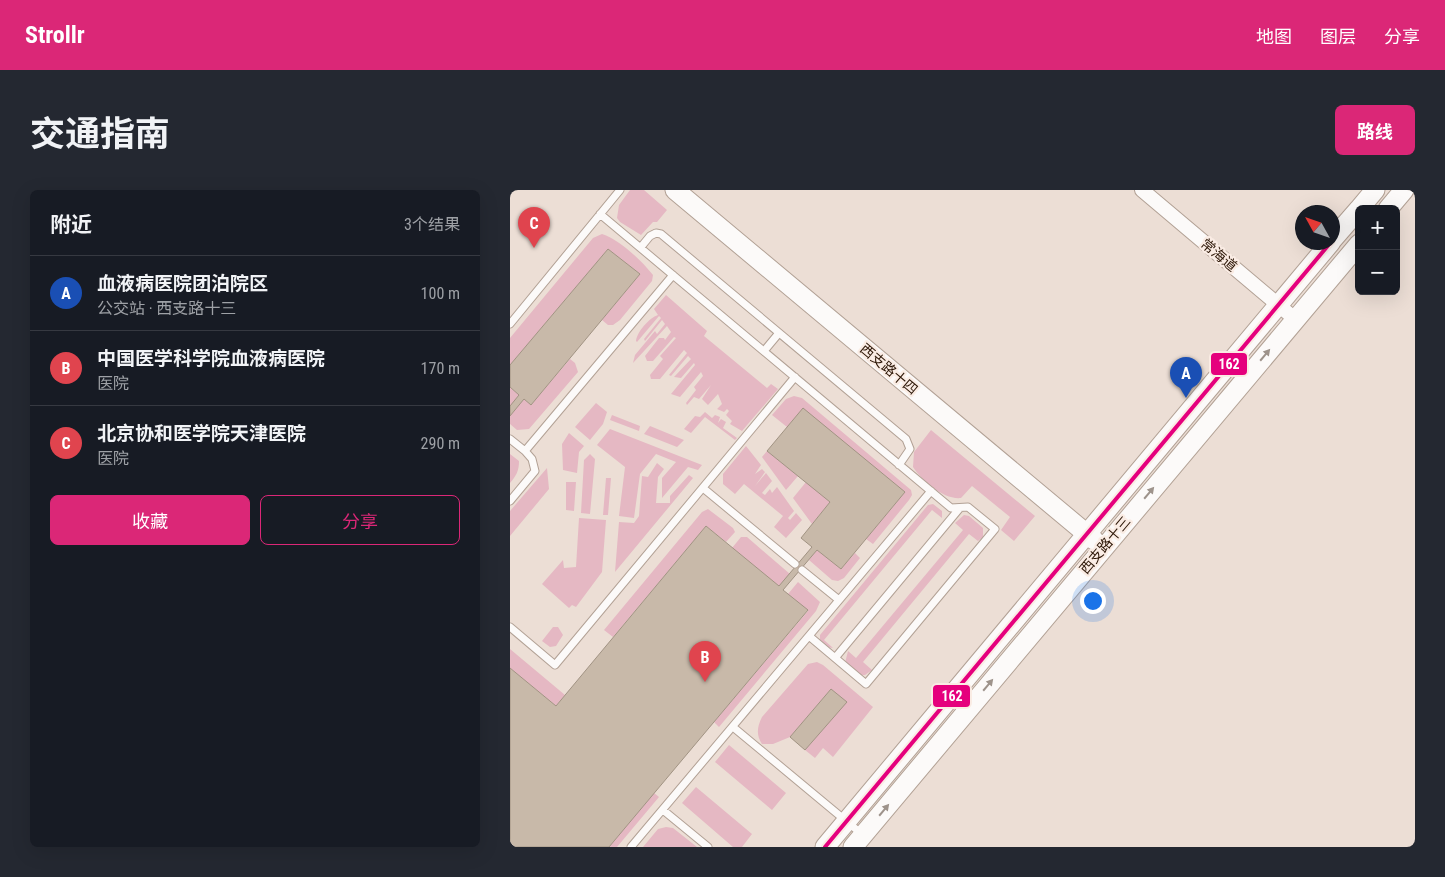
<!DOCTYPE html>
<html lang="zh">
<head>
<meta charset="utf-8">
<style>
  body { margin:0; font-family:"Roboto Condensed","Noto Sans SC",sans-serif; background:#242831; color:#f1f3f6 }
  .controls { position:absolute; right:15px; top:15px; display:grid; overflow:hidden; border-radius:8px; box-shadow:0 5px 20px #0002 }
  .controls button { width:45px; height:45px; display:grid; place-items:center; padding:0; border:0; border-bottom:1px solid #363941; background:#171b24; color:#f1f3f6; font:25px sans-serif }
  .compass { position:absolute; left:785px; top:15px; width:45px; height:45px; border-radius:50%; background:#171b24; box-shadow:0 5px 20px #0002; rotate:310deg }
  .you { position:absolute; left:582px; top:410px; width:18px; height:18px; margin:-12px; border:4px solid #fff; border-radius:50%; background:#1a73e8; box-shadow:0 0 0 8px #1a73e833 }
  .badge { display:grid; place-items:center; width:32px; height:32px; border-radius:50%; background:#db2777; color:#fff; font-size:16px; font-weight:700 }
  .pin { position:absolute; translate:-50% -41px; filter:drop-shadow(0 1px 2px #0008) }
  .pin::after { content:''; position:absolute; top:26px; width:18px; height:15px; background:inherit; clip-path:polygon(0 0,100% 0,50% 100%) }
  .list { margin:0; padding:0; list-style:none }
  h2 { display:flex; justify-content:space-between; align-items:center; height:65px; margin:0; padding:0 20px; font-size:21px }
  h2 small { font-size:16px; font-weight:400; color:#9ea1a6 }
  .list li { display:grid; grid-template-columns:32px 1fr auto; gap:15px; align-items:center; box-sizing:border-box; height:75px; padding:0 20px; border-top:1px solid #363941 }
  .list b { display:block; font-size:19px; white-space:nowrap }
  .list p { margin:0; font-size:16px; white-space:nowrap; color:#9ea1a6 }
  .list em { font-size:16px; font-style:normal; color:#9ea1a6 }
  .actions { display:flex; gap:10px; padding:15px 20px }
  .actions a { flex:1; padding:11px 0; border:1px solid #db2777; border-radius:8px; text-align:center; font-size:18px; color:#db2777 }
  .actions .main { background:#db2777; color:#fff }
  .map { position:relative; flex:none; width:905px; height:657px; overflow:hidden; border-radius:8px }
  header { display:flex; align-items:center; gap:30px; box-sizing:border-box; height:70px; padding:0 25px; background:#db2777; color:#fff }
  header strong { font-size:24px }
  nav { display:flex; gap:28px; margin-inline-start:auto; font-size:18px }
  .intro { display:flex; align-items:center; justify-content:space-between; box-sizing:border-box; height:120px; padding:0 30px }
  h1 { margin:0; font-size:35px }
  .button { padding:12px 22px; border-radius:8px; background:#db2777; color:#fff; font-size:18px; font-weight:700 }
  main { display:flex; gap:30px; padding:0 30px }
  aside { flex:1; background:#171b24; border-radius:8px; box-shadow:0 5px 20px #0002 }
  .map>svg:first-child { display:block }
  .green { fill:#e5b8c3 }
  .building { fill:#c8b9a9; stroke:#a19383 }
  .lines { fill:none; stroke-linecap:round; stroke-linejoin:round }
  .lane-casing { stroke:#b2a195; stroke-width:9 }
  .street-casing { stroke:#b2a195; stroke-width:16 }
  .secondary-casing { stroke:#b2a195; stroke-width:21 }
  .lane { stroke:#fcfaf9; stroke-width:7 }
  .street { stroke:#fcfaf9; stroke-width:14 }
  .secondary { stroke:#fcfaf9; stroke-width:19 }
  .bus-1-casing { stroke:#faece4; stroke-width:8 }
  .bus-1 { stroke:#e5007d; stroke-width:4 }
  .oneway { fill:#9e938b }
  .labels { text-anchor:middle; stroke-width:4.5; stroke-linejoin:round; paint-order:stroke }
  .street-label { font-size:14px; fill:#2b1505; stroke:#faece4 }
  .line-badge { stroke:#faece4; stroke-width:2 }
  .badge-label { font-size:14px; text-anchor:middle; font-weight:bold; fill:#fff }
</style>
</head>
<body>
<header>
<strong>Strollr</strong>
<nav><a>地图</a><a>图层</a><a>分享</a></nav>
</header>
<div class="intro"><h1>交通指南</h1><a class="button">路线</a></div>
<main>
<aside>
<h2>附近<small>3个结果</small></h2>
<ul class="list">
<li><span class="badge" style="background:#1a4fb4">A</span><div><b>血液病医院团泊院区</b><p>公交站 · 西支路十三</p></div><em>100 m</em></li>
<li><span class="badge" style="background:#e0444e">B</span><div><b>中国医学科学院血液病医院</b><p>医院</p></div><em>170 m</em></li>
<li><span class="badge" style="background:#e0444e">C</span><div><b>北京协和医学院天津医院</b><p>医院</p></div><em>290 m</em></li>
</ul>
<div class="actions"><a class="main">收藏</a><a>分享</a></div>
</aside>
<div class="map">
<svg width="905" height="657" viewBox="0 0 905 657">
  <rect width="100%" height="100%" fill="#ecded5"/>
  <path class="green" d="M120 0H134L157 20 147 32H143L131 45 110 32 107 28 109 15Z
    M92 44C110 50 131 70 143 85L142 91 110 130 103 135H98L92 130 130 84 98 59 0 175V148L83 48Z
    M156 105 197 141 194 146 257 198 261 194 268 199 232 241 220 234 222 231 216 225 219 221 217 219 214 222 207 219 212 214 208 204 198 215 192 209 201 195 189 209 184 207 177 215 176 213 186 200 184 197 193 186 191 182 170 207 161 204 185 175 184 173 171 188 164 187 181 169 178 166 161 186 159 185 177 163 174 160 150 189H141L140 185 153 169 150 166 166 148 164 147 143 171H137L135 166 149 148H154L155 150 161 142 157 136 123 173 125 165 145 141 147 144 155 134 152 130 135 151 134 149 151 128 149 126 127 152 126 151C127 142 139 128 148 125L144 119Z
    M60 169 65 173 68 182 19 239 7 240 0 234V197L21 215Z
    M284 206 292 208 401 300 402 305 399 310 363 354 356 349 395 302 293 219 277 237 262 225 276 209Z
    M86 213 97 222 93 234 80 250 65 237Z
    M195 222 202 228 205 225 210 227 208 233 211 229 216 232 213 238 227 248 225 250 195 227 181 243 174 239 185 226 190 227Z
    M102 225 130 236 129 241 100 230Z
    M140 236 174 250 167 257 134 244Z
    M100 239 192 275 188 280 178 277 152 308V288L166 272 146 264 130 284 124 328 109 326 115 277 87 255Z
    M421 240 525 326 504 351 491 340 500 327 462 296 451 308C434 310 412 291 403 277L404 262Z
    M59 243 74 256 69 262 67 283 53 280 52 254Z
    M236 256 251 275 245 284 252 279 255 282 245 296 256 283 262 291 252 303 255 305 260 299 262 303 267 297 284 321 278 328 280 330 286 323 292 330 276 348 264 337 273 326 234 294 225 304 213 294V284Z
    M257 261 288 286 276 300 252 267Z
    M0 264 9 271C9 281 6 286 0 293Z
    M80 264 85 269 80 324 71 323 74 270Z
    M147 273 154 279 148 287 146 313H160V306L179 285 183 288 105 382 109 332 124 333 129 326 132 286 138 287Z
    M37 278 39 299 0 346V321Z
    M96 288H101L98 325H93Z
    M56 292H66L64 321 56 320Z
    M296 292 320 312 302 334 283 308Z
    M423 314 432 321V328L422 320 314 450 323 458 317 457 310 450V445L418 315Z
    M198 319 223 338 225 342 216 352 196 336 103 447 94 440 192 322Z
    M454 325 459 326 473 338V347L468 351 459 344 353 472 362 480 355 485H350L335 473 338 461 346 468 453 340 445 333Z
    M69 328 96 330 92 382 66 417 62 415 59 418 32 394 53 370 54 378 66 377Z
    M231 347H237L280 384 269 396 222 358Z
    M307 360 331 379 345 363 350 368 334 388 328 391 322 390 299 370Z
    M288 392 310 412 306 421 209 537 204 532 298 421 278 404Z
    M43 437H48L53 445 46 456 40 457 32 451Z
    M0 459 55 505 46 516 0 478Z
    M307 472 313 475 363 517 323 567 313 558 305 568 295 560 336 512 321 499 280 547 263 554H252C246 545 247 537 252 527L298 474Z
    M219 555 276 603 262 620 205 572Z
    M186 597 242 644 232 657H223L172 613Z
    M144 603 149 607 107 657H99Z
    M156 637 163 638 187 657H133L148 639Z"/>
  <path class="building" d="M98 59 130 84 21 215 14 209 0 226V216L9 205 0 197V175Z
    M293 218 395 302 331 379 307 360 273 400 298 420 99 657H0V478L46 516 196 336 269 396 302 357 291 348 320 312 257 261Z
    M321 499 337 512 295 560 280 547Z"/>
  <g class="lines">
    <g class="lane-casing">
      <path id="lane" d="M90 24 441 318 458 317 485 339 356 494 299 446
        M131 57 140 46 146 43 151 44 396 249 400 259 389 275
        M0 134 110 0
        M254 161 269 143
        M0 249 15 261
        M193 298 285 374
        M0 311 25 281 22 269 15 261 163 85
        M292 380 329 410
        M0 437 45 475 285 187
        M325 468 449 319
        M223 537 353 645
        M153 620 198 657
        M121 657 421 301"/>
    </g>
    <g class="street-casing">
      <path id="street" d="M632 0 785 129"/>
    </g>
    <g class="secondary-casing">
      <path id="secondary" d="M165 0 584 350
        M849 19 865 0
        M878 19 894 0
        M822 50 849 19
        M315 657 821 52
        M343 657 849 54"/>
    </g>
    <use href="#lane" class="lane"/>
    <use href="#street" class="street"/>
    <use href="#secondary" class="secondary"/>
    <g class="bus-1-casing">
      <path id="bus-1" d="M315 657 821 52"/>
    </g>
    <use href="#bus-1" class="bus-1"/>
  </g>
  <defs><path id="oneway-solid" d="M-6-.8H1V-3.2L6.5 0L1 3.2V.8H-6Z" transform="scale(1.25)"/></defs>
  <g class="oneway">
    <use href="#oneway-solid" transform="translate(755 165) rotate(-50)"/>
    <use href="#oneway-solid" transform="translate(639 303) rotate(-50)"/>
    <use href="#oneway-solid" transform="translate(478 495) rotate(-50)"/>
    <use href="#oneway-solid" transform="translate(374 620) rotate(-50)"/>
  </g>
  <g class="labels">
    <g class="street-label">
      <text transform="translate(709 65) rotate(40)" y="5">常海道</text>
      <text transform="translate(379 179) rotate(40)" y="5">西支路十四</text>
      <text transform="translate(595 355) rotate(-50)" y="5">西支路十三</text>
    </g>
  </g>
  <g class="line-badge">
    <rect x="700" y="162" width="38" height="24" rx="5" fill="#e5007d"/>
    <rect x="422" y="494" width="39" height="24" rx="5" fill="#e5007d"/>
  </g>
  <g class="badge-label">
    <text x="719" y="179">162</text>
    <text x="442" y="511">162</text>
  </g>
</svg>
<div class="controls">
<button>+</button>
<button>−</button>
</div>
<svg class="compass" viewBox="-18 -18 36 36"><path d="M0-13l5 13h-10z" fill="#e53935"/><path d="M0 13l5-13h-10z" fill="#9ea1a6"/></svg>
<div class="you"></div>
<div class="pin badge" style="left:676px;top:208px;background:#1a4fb4">A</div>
<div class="pin badge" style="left:195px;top:492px;background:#e0444e">B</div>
<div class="pin badge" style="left:24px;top:58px;background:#e0444e">C</div>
</div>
</main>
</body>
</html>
